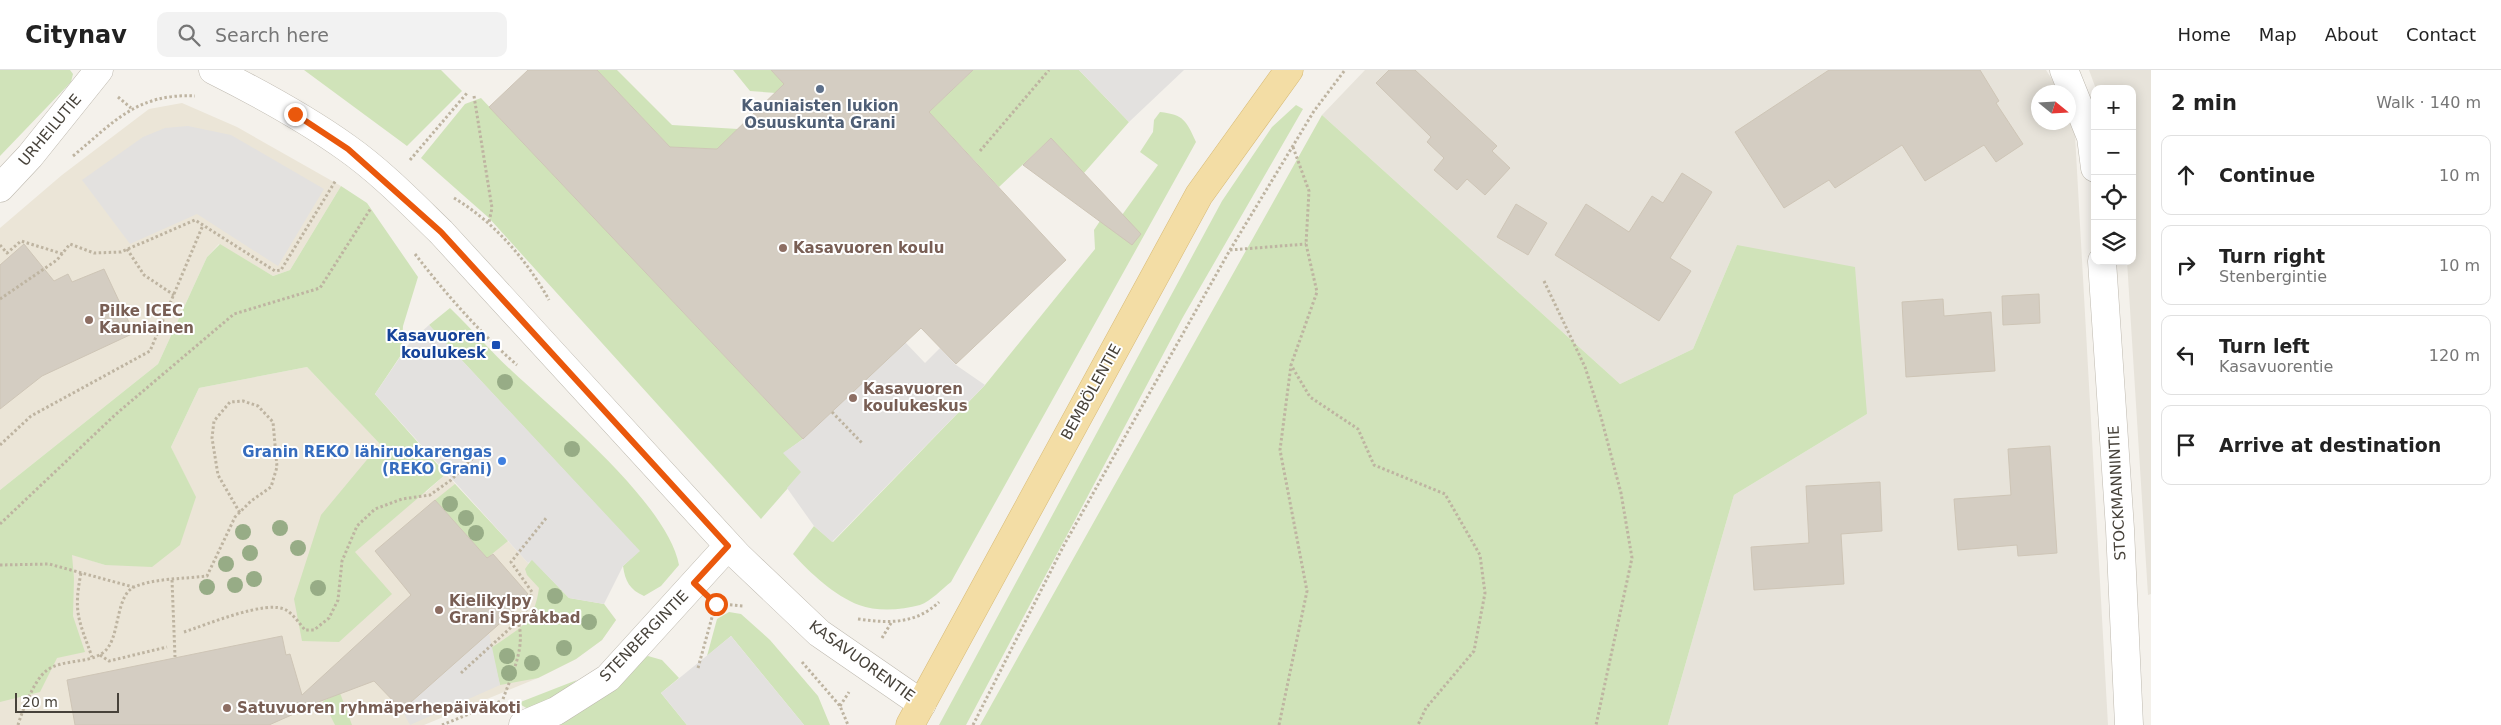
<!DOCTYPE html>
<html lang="en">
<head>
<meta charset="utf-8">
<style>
  body { margin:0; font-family:"DejaVu Sans",sans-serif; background:#f2f2f2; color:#222 }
  .controls { position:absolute; right:15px; top:15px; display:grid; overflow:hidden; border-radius:10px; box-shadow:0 2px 12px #0003 }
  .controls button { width:45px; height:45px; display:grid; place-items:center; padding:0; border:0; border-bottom:1px solid #e0e0e0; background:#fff; color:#222; font:25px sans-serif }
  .compass { position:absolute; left:2031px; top:15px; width:45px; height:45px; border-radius:50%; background:#fff; box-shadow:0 2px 12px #0003; rotate:108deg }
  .scale { position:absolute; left:15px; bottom:12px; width:104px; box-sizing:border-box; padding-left:5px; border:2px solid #47423a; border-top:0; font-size:14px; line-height:18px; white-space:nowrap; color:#47423a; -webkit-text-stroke:4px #fff; paint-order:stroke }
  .stop { position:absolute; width:15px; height:15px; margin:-11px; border:4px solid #ea580c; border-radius:50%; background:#fff }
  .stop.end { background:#ea580c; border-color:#fff; box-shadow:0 1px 5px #0008 }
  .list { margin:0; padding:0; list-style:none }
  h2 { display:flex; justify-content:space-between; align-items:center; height:65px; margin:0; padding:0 20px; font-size:21px }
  h2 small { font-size:16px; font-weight:400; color:#767676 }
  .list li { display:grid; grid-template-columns:32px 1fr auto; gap:15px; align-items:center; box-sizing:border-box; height:80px; margin:0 10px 10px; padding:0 10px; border:1px solid #e0e0e0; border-radius:10px }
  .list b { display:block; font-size:19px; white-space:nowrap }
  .list p { margin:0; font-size:16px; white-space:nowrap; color:#767676 }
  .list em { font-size:16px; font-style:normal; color:#767676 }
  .icon { flex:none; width:28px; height:28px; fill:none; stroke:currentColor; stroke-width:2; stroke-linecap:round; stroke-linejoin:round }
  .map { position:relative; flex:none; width:2151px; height:655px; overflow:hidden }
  header { display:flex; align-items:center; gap:30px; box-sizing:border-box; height:70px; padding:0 25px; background:#fff; border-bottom:1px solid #e0e0e0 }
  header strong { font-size:24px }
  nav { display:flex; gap:28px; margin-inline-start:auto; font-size:18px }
  .search { width:350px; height:45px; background:#f2f2f2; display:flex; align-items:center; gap:12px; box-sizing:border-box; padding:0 18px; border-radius:10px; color:#767676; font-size:19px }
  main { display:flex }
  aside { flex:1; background:#fff }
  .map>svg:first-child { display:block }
  .residential { fill:#e7e3da }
  .education { fill:#ebe5d7 }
  .green { fill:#d0e3b9 }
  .parking { fill:#e3e1df }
  .building { fill:#d4cdc2; stroke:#cec5b6 }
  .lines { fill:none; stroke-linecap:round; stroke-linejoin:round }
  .minor-casing { stroke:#beb9af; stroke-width:29 }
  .major-casing { stroke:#d7ba76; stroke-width:29 }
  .path { stroke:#beb4a1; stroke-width:3; stroke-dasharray:2.5 2.5; stroke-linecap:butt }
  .minor { stroke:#fff; stroke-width:28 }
  .major { stroke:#f3dda5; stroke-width:28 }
  .tree { fill:#97ac86 }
  .route { stroke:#ea580c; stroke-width:6 }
  .service-dot { fill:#5c6f8a; stroke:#fff; stroke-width:2 }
  .education-dot { fill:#8d6e63; stroke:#fff; stroke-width:2 }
  .transit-dot { fill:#1a4fb4; stroke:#fff; stroke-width:2 }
  .shop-dot { fill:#3f7fe0; stroke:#fff; stroke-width:2 }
  .labels { text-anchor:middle; stroke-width:4; stroke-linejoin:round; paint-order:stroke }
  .service-label { font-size:15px; font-weight:bold; fill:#4e5e75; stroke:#fff }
  .street-label { font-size:15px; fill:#47423a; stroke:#fff }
  .education-label { font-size:15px; font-weight:bold; fill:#785e54; stroke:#fff; text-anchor:start }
  .transit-label { font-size:15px; font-weight:bold; fill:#164399; stroke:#fff; text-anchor:end }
  .shop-label { font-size:15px; font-weight:bold; fill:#366cbe; stroke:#fff; text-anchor:end }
</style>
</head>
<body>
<header>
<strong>Citynav</strong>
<div class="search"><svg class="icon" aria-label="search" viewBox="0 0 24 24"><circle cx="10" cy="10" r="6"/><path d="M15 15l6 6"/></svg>Search here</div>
<nav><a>Home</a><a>Map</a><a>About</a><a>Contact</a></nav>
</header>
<main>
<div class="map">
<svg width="2151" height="655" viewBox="0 0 2151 655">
  <rect width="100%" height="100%" fill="#f4f1eb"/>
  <path class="residential" d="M1365 0H2046L2060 22H2038V52H2068L2069 38 2074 47 2108 655H1668L1734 425 1867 344 1737 175 1693 279 1620 314 1322 45Z
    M2089 0H2151V524L2148 525 2127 191H2132V19H2096Z"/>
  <path class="education" d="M182 33 237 57 341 116 290 200 273 206 219 174 207 187 158 294 0 420V158L62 105 149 39Z
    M307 297 426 422 446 404 528 493 569 528 604 534 616 550 602 570 576 589 538 608 424 655H0V483L71 484 105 495 195 427 171 377 199 318Z"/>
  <path class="green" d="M0 0H70L73 4 71 12 0 86Z
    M304 0H441L462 21 407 76Z
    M597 0H617L672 55 738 59 717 79 670 77Z
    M733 0H771L785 14 776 23 750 21Z
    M973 0H1079L1129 52 1084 103 1051 68 999 117 929 42Z
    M481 28 803 369 784 383 802 402 761 449 489 148 421 88 465 34Z
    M1296 35 1303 39 1183 247 966 655H939L1222 131 1272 57Z
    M1160 42C1184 45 1186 50 1196 72L951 512C942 519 931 531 920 535 902 540 877 542 859 535 835 526 810 503 793 484L814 456 833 472 985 315 1095 179 1094 160 1100 151 1112 159 1158 95 1140 82 1153 62 1154 50Z
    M1322 45 1620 314 1693 279 1737 175 1855 197 1867 344 1734 425 1668 655H980Z
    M341 116 367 133 418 207 403 256 401 285 375 324 446 404 355 482 392 524 339 572 302 571 294 529 321 445 380 374 307 297 199 318 171 377 196 427 180 475 152 497 105 495 72 485 74 508 73 546 85 582 57 588 40 622 0 632V420L158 294 207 187 220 174 273 206 290 200Z
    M450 238C471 258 490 281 512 301 558 344 667 433 679 495L661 516 644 526C630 520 625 511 623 496L639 481 429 255Z
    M455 414 508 471 487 488 435 430Z
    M532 489 569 528 604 534 616 550 602 570 576 589 538 608 500 615 491 578C519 558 534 555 539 518L527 505 525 499Z
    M729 542 741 544 770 570 818 626 830 655H804L731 566 707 586 717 549Z
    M648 586 662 590 679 608 661 623 687 655H555L634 594Z
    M577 610 555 628 528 639 518 633Z
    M340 623 352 655H335L323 631Z"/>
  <path class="parking" d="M1079 0H1184L1129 52Z
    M188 56 231 65 324 119 278 196 197 144 130 174 82 110 143 67 165 58Z
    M429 255 640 481 623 496 604 534 569 528 532 490 528 493 375 324 411 271Z
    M905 272 925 293 940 278 956 295 985 315 832 472 814 456 787 418 801 402 783 383 803 369Z
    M489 563 500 615 410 655 402 640Z
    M731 566 804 655H687L661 623Z"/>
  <path class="building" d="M528 0H597L670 77 717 79 784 14 771 0H973L929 42 1066 190 956 294 921 258 803 369 489 37Z
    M1389 0H1415L1497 76 1492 81 1510 98 1485 125 1467 109 1457 120 1434 100 1444 88 1427 72 1431 67 1376 13Z
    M1829 0H1980L1999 31 1996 33 2023 74 1996 92 1984 75 1925 111 1902 75 1835 118 1829 110 1784 138 1735 62Z
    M1051 68 1141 164 1132 175 1023 95Z
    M1682 103 1712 122 1670 188 1691 201 1659 251 1555 185 1586 134 1629 162 1652 126 1663 133Z
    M1516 134 1547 153 1528 185 1497 167Z
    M24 174 54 211 68 204 72 212 104 199 134 263 42 306 0 339V195Z
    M2039 224 2040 253 2003 255 2002 226Z
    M1943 229 1944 246 1991 242 1995 301 1906 307 1902 232Z
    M2050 376 2057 483 2018 486 2017 475 1958 480 1954 429 2011 425 2008 379Z
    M1880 412 1882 461 1841 464 1844 514 1754 520 1751 477 1809 473 1806 416Z
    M435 430 487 488 493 484 528 524 522 529 524 532 402 640 374 611 305 637V639L269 655H75L67 610 282 566 286 585 290 584 302 625 411 525 375 481Z"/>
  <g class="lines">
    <g class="minor-casing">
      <path id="minor" d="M213 0C259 23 305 48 347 78 381 102 411 133 441 162L738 486 819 563 922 634
        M2064 0 2091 67 2095 98
        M0 118 30 86 99 0
        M2102 191 2120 459 2129 655
        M523 655 556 641 608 608 728 476"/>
    </g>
    <g class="major-casing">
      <path id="major" d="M910 655 1199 125 1289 0"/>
    </g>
    <path class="path" d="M474 26 492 138 489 152
      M118 27 131 38
      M1293 77 1309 121 1306 174 1317 222 1291 295 1310 327 1358 359 1374 395 1445 424 1480 485 1485 523 1474 581 1426 638 1418 655
      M980 81 1049 0
      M73 86C114 52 137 23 195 26
      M410 90 467 23
      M454 128C493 151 527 190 549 230
      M0 175 7 183 21 171 63 184
      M127 179 144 205 174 225
      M1230 180 1306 174
      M415 184C446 224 479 262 517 295
      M1544 211 1585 297 1601 347 1621 423 1632 488 1596 655
      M0 229 57 190 70 174 94 183 121 182 195 150 275 201 281 200 336 110
      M832 342 862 373
      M0 375 31 346 150 281 203 155
      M0 454 116 344 234 244 320 218 371 138
      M0 495 49 494 133 517
      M81 503C73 543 79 550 92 587
      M172 510 175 587
      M720 534 743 536
      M858 549C887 553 915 555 939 532
      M184 562C206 555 267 529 286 540 293 544 300 554 305 560H314L329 548 338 530 342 491 357 456 375 439 402 429 430 425 451 410 483 378
      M882 568 891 553
      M100 585 109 591 167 577
      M802 592 840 636 848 655
      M698 598 714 540
      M461 603 518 551 528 537 532 522 511 492 547 447
      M503 629C512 604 526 577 518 551
      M840 636 849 622
      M18 655C22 641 35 609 46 601 63 587 97 596 109 576 119 561 117 525 134 517 155 508 184 509 207 506L235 447 251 431 271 417 277 397 273 352 258 336 243 331 230 332 214 351 212 368 218 405 240 443
      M442 655 501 631
      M973 655 1064 475 1230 180 1314 41 1345 0
      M1279 655 1307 521 1280 380 1291 295"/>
    <use href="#minor" class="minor"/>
    <use href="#major" class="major"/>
  </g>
  <g class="tree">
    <circle cx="505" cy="312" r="8"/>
    <circle cx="572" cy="379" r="8"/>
    <circle cx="450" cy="434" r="8"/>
    <circle cx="466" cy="448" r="8"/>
    <circle cx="280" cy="458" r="8"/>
    <circle cx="243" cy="462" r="8"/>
    <circle cx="476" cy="463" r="8"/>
    <circle cx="298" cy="478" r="8"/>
    <circle cx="250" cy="483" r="8"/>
    <circle cx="226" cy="494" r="8"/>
    <circle cx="254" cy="509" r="8"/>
    <circle cx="235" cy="515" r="8"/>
    <circle cx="207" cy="517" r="8"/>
    <circle cx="318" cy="518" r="8"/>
    <circle cx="555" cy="526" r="8"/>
    <circle cx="589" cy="552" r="8"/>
    <circle cx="564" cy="578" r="8"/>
    <circle cx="507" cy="586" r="8"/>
    <circle cx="532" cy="593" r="8"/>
    <circle cx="509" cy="603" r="8"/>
  </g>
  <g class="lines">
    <path class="route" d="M295 44 348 79 441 162 728 476 694 513 716 534"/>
  </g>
  <circle class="service-dot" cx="820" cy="19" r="5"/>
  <g class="education-dot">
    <circle cx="783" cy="178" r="5"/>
    <circle cx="89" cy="250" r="5"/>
    <circle cx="853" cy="328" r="5"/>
    <circle cx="439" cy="540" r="5"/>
    <circle cx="227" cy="638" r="5"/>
  </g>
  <rect class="transit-dot" x="491" y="270" width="10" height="10" rx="2.5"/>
  <circle class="shop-dot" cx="502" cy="391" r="5"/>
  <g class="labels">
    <g class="service-label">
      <text x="820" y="41">Kauniaisten lukion<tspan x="820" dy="17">Osuuskunta Grani</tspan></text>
    </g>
    <g class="street-label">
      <text transform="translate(50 60) rotate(-50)" y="5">URHEILUTIE</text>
      <text transform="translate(1091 322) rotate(-61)" y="5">BEMBÖLENTIE</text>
      <text transform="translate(2117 423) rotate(-93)" y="5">STOCKMANNINTIE</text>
      <text transform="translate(644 566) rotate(-46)" y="5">STENBERGINTIE</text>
      <text transform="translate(862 591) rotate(36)" y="5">KASAVUORENTIE</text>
    </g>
    <g class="education-label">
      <text x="793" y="183">Kasavuoren koulu</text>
      <text x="99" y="246">Pilke ICEC<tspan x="99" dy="17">Kauniainen</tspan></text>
      <text x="863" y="324">Kasavuoren<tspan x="863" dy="17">koulukeskus</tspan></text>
      <text x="449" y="536">Kielikylpy<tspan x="449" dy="17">Grani Språkbad</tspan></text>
      <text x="237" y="643">Satuvuoren ryhmäperhepäiväkoti</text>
    </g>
    <g class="transit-label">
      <text x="486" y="271">Kasavuoren<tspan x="486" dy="17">koulukesk</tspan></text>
    </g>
    <g class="shop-label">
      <text x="492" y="387">Granin REKO lähiruokarengas<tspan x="492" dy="17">(REKO Grani)</tspan></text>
    </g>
  </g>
</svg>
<div class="controls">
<button>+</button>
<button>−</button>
<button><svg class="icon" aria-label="locate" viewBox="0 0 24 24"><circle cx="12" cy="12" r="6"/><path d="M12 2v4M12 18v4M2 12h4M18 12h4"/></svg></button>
<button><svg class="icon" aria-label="layers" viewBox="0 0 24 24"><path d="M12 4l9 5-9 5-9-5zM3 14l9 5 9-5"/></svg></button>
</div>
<svg class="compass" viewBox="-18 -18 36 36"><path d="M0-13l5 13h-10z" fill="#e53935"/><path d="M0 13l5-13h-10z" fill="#767676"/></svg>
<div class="scale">20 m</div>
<div class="stop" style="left:716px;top:534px"></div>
<div class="stop end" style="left:295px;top:44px"></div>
</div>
<aside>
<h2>2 min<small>Walk · 140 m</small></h2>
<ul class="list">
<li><svg class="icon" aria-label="ahead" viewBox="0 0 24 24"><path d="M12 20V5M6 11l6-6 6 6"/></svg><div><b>Continue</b></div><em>10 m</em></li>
<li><svg class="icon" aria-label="right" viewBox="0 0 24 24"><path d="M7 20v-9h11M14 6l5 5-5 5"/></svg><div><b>Turn right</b><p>Stenbergintie</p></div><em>10 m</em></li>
<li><svg class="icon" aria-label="left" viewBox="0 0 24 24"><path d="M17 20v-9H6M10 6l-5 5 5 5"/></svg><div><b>Turn left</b><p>Kasavuorentie</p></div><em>120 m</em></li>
<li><svg class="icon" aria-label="arrive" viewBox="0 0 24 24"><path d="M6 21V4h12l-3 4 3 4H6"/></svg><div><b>Arrive at destination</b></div></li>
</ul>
</aside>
</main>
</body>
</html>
